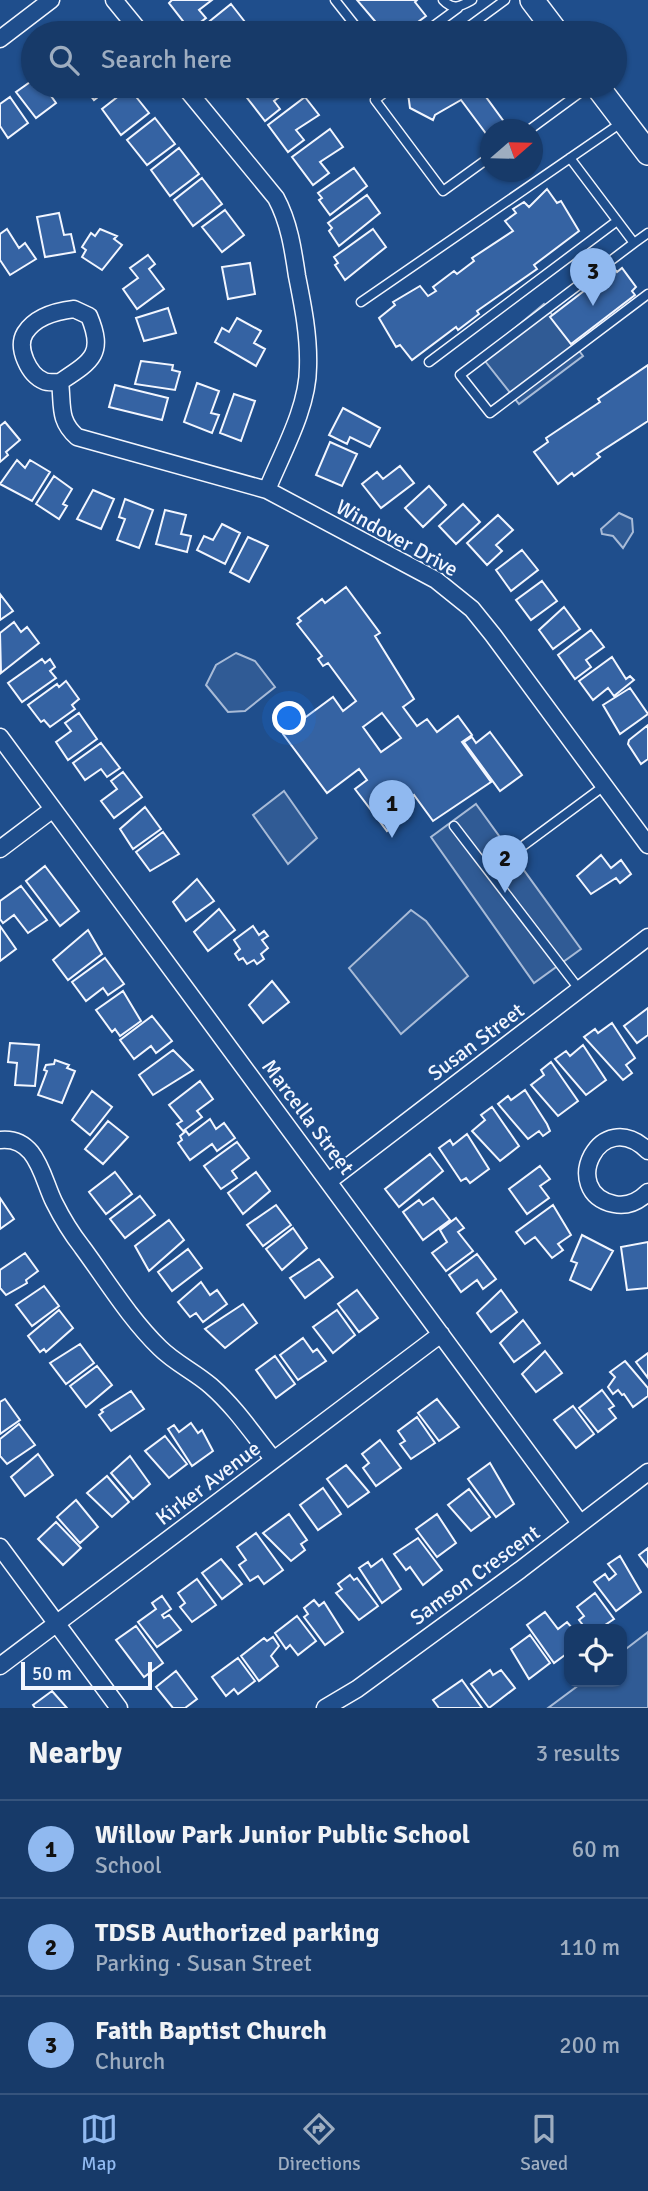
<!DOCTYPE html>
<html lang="en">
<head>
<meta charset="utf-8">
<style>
  body { margin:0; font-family:Signika,sans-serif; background:#244571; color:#f1f3f6 }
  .controls { position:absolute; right:21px; bottom:21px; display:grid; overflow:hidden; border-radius:14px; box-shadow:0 2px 5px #0004 }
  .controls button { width:63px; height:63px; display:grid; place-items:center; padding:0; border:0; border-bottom:2px solid #36547d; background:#173a69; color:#f1f3f6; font:35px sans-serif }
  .compass { position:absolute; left:480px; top:119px; width:63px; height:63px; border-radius:50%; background:#173a69; box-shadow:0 2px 5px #0004; rotate:70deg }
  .scale { position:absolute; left:21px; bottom:18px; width:131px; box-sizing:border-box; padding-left:7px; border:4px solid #f2f6ff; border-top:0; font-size:19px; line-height:24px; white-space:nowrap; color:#f2f6ff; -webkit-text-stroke:5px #1f4e8c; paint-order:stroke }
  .you { position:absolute; left:290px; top:719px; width:24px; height:24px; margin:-18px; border:5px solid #fff; border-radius:50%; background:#1a73e8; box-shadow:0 0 0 10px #1a73e833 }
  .badge { display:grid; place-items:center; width:46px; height:46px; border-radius:50%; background:#90b9f0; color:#111; font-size:23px; font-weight:700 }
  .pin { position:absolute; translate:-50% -58px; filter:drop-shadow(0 2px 4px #0008) }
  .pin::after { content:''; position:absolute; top:37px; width:24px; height:21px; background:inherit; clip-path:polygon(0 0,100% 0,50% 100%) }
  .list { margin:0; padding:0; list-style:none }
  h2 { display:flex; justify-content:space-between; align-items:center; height:91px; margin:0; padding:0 28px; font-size:30px }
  h2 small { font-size:23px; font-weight:400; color:#9eadc0 }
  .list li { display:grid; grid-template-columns:46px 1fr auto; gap:21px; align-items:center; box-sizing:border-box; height:98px; padding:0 28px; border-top:2px solid #36547d }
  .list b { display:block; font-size:26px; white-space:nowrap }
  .list p { margin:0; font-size:23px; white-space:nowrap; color:#9eadc0 }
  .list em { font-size:23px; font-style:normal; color:#9eadc0 }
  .icon { flex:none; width:38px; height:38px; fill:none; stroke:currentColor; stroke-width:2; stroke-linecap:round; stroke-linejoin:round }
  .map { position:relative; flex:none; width:648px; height:1708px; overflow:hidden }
  .search { position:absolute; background:#173a69; box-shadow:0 2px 5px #0004; left:21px; right:21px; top:21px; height:77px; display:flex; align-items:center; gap:18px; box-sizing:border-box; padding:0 24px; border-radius:38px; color:#9eadc0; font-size:26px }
  .sheet { height:385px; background:#173a69 }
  nav { display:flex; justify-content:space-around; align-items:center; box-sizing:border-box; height:98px; border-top:2px solid #36547d; background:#173a69; font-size:19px; color:#9eadc0 }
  nav a { display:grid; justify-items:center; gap:4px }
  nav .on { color:#90b9f0 }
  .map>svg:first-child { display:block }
  .built { fill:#305b95; stroke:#a8bbd7; stroke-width:2 }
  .building { fill:#3563a3; stroke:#f2f6ff; stroke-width:2; fill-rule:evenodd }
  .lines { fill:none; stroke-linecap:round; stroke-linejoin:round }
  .lane-casing { stroke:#f2f6ff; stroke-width:11 }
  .street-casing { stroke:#f2f6ff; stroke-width:19 }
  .secondary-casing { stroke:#f2f6ff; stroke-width:26 }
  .lane { stroke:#1f4e8c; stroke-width:8 }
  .street { stroke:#1f4e8c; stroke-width:16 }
  .secondary { stroke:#1f4e8c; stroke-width:23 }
  .labels { text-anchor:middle; stroke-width:5; stroke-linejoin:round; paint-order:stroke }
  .street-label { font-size:21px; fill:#f2f6ff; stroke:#1f4e8c }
</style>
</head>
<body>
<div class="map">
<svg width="648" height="1708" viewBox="0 0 648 1708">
  <rect width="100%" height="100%" fill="#1f4e8c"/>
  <path class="built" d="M544 304 583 356 519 404 481 356Z
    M619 513 632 519 633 532 623 548 613 536 602 534 601 529Z
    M236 653 255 661 275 687 245 711 228 712 206 685 216 665Z
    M284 791 317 838 288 864 253 815Z
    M476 804 581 949 534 983 431 837Z
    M411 910 426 921 468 976 401 1034 349 968Z
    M648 1632V1708H548L583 1682H622V1652Z"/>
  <path class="building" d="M172 0H212L199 10 206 18 190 30 169 3Z
    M357 0H417L415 2 426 16 403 33H385Z
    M231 4 245 22 231 33H195Z
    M33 80V86H44L56 103 36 118 16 92Z
    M83 86H112L94 100Z
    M255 86H294L274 101 280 109 265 121 244 94Z
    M407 86H478L510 130H490V139L461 100 435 115 433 120 410 108Z
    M129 88 149 113 121 135 102 109Z
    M10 97 28 123 8 138 0 126V104Z
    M305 97 319 115 296 130 304 140 288 152 268 125Z
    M155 118 175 144 147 165 127 140Z
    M330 129 343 147 320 162 329 173 313 185 292 157Z
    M179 148 199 174 170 196 151 170Z
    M354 168 367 186 330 215 319 200 322 198 318 193Z
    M202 178 222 204 193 226 174 200Z
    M547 189 557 203 561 201 579 231 534 265 537 269 477 311 479 314 458 330 456 327 412 360 400 345 396 347 379 318 395 305 393 302 420 286 428 296 436 291 433 287 454 271 457 274 474 261 472 258 513 231 505 221 516 213 513 209 524 202 529 207Z
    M367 195 380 213 339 246 329 231 332 228 328 223Z
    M225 210 244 235 222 252 202 227Z
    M59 213 64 235 71 234 75 252 45 257 37 217Z
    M7 229 19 248 25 243 36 259 10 275 0 260V234Z
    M100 229 117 236 114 239 122 245 102 270 82 257 86 250 82 247 91 233 95 236Z
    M373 229 386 247 345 280 335 265 338 263 334 257Z
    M148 255 155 264 149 269 164 289 137 309 123 289 138 278 130 268Z
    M250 263 255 294 228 299 222 267Z
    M614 268 617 272 622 268 636 287 632 291 635 295 571 344 550 317Z
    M168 308 176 333 144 341 136 318Z
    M237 318 261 331 254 343 265 349 256 366 215 342 222 328 229 332Z
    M141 361 173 365 172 370 180 372 175 390 135 384Z
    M648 365V421L597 454 600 457 574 476 572 473 558 484 534 452 548 442 546 438 600 402 598 399Z
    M197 383 219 391 211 413 219 415 212 433 184 422Z
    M115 385 168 398 162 420 109 407Z
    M234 394 255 401 241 441 220 433Z
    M343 408 380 428 370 447 350 437 347 444 329 435Z
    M5 422 20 440 6 452 8 455 0 462V426Z
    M330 442 357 454 342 486 316 475Z
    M17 460 25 468 30 460 50 472 32 501 0 484Z
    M400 466 414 483 381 508 362 484 377 472 383 479Z
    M54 476 72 489 63 504 67 506 59 519 36 504Z
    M429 486 446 505 423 527 405 508Z
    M93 490 114 499 101 529 77 519Z
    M125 499 153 510 139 548 117 540 125 519 119 517Z
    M463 504 480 522 456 544 439 526Z
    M165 510 186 515 181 534 191 536 187 552 156 544Z
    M498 515 513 530 496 545 502 551 487 565 467 543Z
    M222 524 240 533 225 564 197 550 204 536 213 540Z
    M248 537 268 546 249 582 230 572Z
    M522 550 538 570 511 591 496 570Z
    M542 581 557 601 531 620 516 600Z
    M346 587 380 633 375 636 414 699 403 707 417 726 427 719 437 732 458 716 472 735 462 742 491 782 433 821 414 795 397 809 404 818 387 831 355 789 367 780 359 769 327 793 283 734 333 697 343 711 356 701 328 663 323 666 318 659 322 656 297 624 301 621 298 618 322 599 325 603ZM382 713 401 738 381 752 363 727Z
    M0 594 13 611 0 620Z
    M564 607 580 629 553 649 539 630Z
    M14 622 21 632 27 627 39 643 1 673 0 633Z
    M591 630 604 647 586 660 591 667 575 679 558 655Z
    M612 657 626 679 630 676 634 680 614 696 608 688 593 700 579 681Z
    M42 659 45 663 50 659 55 667 50 671 56 678 22 702 8 683Z
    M66 681 79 699 72 705 75 709 50 727 44 720 41 722 28 705 57 684 59 687Z
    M630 688 648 714 620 734 603 705Z
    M79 713 97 739 68 760 56 742 71 731 65 723Z
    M648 725V759L641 764 628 744 629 740Z
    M490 732 522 775 500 791 464 742 472 737 476 743Z
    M101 743 120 768 107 777 101 769 85 780 73 763Z
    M123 772 142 797 114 818 101 801 117 789 111 781Z
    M145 807 161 829 133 849 120 829Z
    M163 832 179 854 150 871 136 852Z
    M601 855 611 868 621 860 631 874 620 883 616 878 591 894 577 876Z
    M45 866 79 911 60 926 26 881Z
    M197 879 214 901 186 921 173 902Z
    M21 886 47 920 28 933 14 915 3 923 0 919V901Z
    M219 909 235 930 208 951 194 932Z
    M0 926 16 949 0 961Z
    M253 926 259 935 264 931 268 936 262 940 268 948 261 954 264 959 257 964 254 960 247 964 243 958 239 960 235 954 240 949 234 940Z
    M88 930 102 954 68 980 53 960Z
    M105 958 124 984 108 995 103 988 86 1001 72 982Z
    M272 981 289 1002 263 1023 249 1005Z
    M123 991 141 1021 120 1036 115 1029 112 1032 96 1010Z
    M648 1008V1035L637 1043 624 1026Z
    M152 1016 172 1041 156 1053 151 1046 134 1059 120 1040Z
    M612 1023 635 1058 626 1065 632 1073 623 1080 584 1037 595 1029 598 1033Z
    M10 1043 39 1045 35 1086 15 1085 17 1063 8 1062Z
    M583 1045 606 1080 586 1095 555 1059 566 1051 570 1056Z
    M173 1050 193 1070 153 1095 139 1075Z
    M55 1060 69 1065 67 1068 75 1071 62 1103 38 1095 47 1071 44 1070 46 1065 54 1064Z
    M551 1062 578 1101 558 1116 531 1085 544 1075 541 1070Z
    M200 1081 213 1099 197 1111 202 1117 183 1131 177 1124 182 1121 169 1105Z
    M525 1090 547 1124 550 1131 543 1136 539 1131 528 1139 498 1104 508 1096 511 1100Z
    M92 1091 112 1107 90 1135 72 1120Z
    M492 1107 519 1146 500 1161 472 1131 485 1120 481 1115Z
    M210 1119 216 1129 224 1123 235 1138 217 1151 212 1144 190 1160 178 1143 182 1140 180 1136 186 1131 189 1135Z
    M108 1121 128 1137 103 1164 85 1149Z
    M467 1134 489 1169 470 1183 466 1178 461 1181 439 1148 450 1140 453 1145Z
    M237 1142 249 1158 232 1171 237 1178 221 1189 204 1166Z
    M430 1154 443 1171 399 1207 385 1189Z
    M540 1166 550 1179 540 1186 549 1198 527 1214 509 1189Z
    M115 1172 132 1194 106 1214 89 1192Z
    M256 1172 270 1191 243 1214 228 1193Z
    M140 1196 155 1215 125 1238 110 1219Z
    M0 1198 14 1219 0 1229Z
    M433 1198 450 1220 423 1240 403 1212 419 1200 423 1205Z
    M276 1205 291 1225 263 1246 247 1225Z
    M553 1205 571 1235 558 1244 563 1250 552 1258 535 1237 525 1244 516 1232Z
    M456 1218 464 1228 458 1232 473 1251 446 1271 432 1253 447 1242 440 1230Z
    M169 1220 184 1240 149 1271 135 1246Z
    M293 1228 307 1248 282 1270 266 1249Z
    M582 1235 613 1251 591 1290 570 1280 577 1263 571 1261Z
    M648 1242V1288L627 1290 621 1247Z
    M188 1249 202 1268 172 1291 158 1272Z
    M25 1253 38 1271 26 1280 27 1283 6 1295 0 1288V1270Z
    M477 1254 496 1279 483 1289 477 1280 461 1292 449 1275Z
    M319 1259 333 1277 305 1298 290 1278Z
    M201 1282 210 1295 217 1290 227 1304 203 1322 196 1313 190 1317 178 1302Z
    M44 1286 59 1306 32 1326 16 1305Z
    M357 1290 378 1318 359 1332 338 1304Z
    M501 1290 517 1312 491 1332 477 1313Z
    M243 1304 257 1323 225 1348 205 1329Z
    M59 1310 73 1328 46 1352 44 1349 40 1352 28 1336Z
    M337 1310 355 1335 333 1353 313 1327Z
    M523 1320 540 1343 514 1362 500 1343Z
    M303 1338 313 1352 317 1349 326 1361 298 1380 280 1355Z
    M80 1344 94 1363 66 1384 50 1363Z
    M545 1351 562 1373 536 1392 522 1374Z
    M648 1353V1378L636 1362Z
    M275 1356 295 1384 276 1398 256 1370Z
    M625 1361 648 1388V1396L633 1407 624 1394 622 1395 618 1390 613 1394 608 1387 615 1377 610 1372Z
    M97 1366 112 1385 86 1407 70 1386Z
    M602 1390 614 1406 609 1409 616 1418 598 1432 579 1408Z
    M131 1391 144 1409 111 1431 99 1415 103 1412 101 1410Z
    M5 1399 20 1420 0 1434V1402Z
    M437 1399 459 1427 439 1441 418 1413Z
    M573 1406 594 1434 576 1448 554 1420Z
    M417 1417 435 1443 411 1459 400 1444 405 1441 398 1431Z
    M191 1423 198 1433 202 1430 213 1451 192 1466 168 1429 174 1425 179 1432Z
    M19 1424 35 1445 7 1464 0 1456V1439Z
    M165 1436 187 1464 169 1478 145 1451Z
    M380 1440 401 1468 376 1486 363 1468 369 1463 362 1454Z
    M38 1454 53 1475 25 1496 11 1477Z
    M130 1456 150 1484 133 1499 111 1473Z
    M490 1463 514 1504 496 1517 468 1479Z
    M346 1465 369 1492 348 1507 327 1479Z
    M107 1476 129 1502 112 1517 87 1493Z
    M323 1488 341 1514 318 1530 300 1505Z
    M469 1489 490 1517 471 1531 448 1505Z
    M76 1500 98 1527 80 1543 57 1517Z
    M289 1514 307 1540 301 1544 305 1550 291 1561 263 1533Z
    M437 1514 456 1543 437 1557 416 1529Z
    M56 1522 81 1548 63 1565 38 1539Z
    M256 1533 283 1570 264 1584 258 1576 250 1581 239 1565 246 1560 237 1547Z
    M418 1538 442 1570 423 1585 410 1567 406 1570 394 1554Z
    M648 1548V1567L639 1555Z
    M620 1556 641 1592 616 1611 594 1582 605 1574 609 1580 616 1574 608 1564Z
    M221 1559 242 1584 222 1599 202 1573Z
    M382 1559 401 1589 382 1603 359 1568 368 1562 371 1567Z
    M350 1575 354 1580 357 1578 378 1606 359 1620 336 1593 342 1589 338 1584Z
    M197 1579 216 1605 192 1622 180 1607 185 1603 178 1593Z
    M595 1593 614 1619 599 1629H586L579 1620 584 1616 577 1607Z
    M162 1596 171 1609 162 1615 164 1618 169 1615 181 1630 157 1647 138 1622 156 1609 152 1603Z
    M314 1600 319 1606 324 1602 343 1632 325 1645 304 1617 308 1614 304 1608Z
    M545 1612 558 1629 567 1622 573 1629H569V1652L554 1663 527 1625Z
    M297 1616 316 1641 298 1655 290 1645 286 1649 275 1633Z
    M136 1626 163 1663 144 1677 116 1640Z
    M530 1635 550 1663 529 1679 511 1649Z
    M273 1637 279 1646 271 1656 278 1666 259 1681 241 1656 264 1638 267 1641Z
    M238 1658 255 1681 238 1694 234 1689 226 1696 212 1677Z
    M490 1670 493 1675 501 1670 515 1688 489 1708 471 1684Z
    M176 1671 197 1699 185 1708H173L156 1687Z
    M462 1680 482 1708H439L433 1700Z
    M52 1691 67 1708H35L33 1705Z"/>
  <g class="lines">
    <g class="lane-casing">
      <path id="lane" d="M335 0 361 33
        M443 0C453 11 461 6 472 0
        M424 33 458 8
        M460 33 505 0
        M393 86 375 100 443 191 490 157
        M529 130 589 86
        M570 158 634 243 648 233
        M634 243 460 375 490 413 648 294
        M361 302 621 123
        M429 362 617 221
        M454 826 579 989
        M489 871 604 786"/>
    </g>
    <g class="street-casing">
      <path id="street" d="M114 0 141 33
        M0 39 51 0
        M184 86 276 198C289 222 293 249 297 276 303 306 309 336 308 367 308 408 282 453 267 490
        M74 309 89 316C105 354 92 361 60 382 55 382 48 383 44 381 29 375 16 348 25 333 35 317 57 311 74 309Z
        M60 382C63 406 58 420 77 437L267 490 436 580 472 609 493 635 648 845
        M0 737 580 1523
        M0 849 53 809
        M0 1140C37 1136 42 1178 54 1202 62 1218 71 1233 82 1247 107 1281 130 1319 160 1348 175 1363 195 1372 211 1386 235 1407 253 1434 273 1459
        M648 1151C600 1104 558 1192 614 1204 628 1207 639 1201 648 1192
        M329 1181 648 937
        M0 1547 119 1708
        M0 1666 441 1334
        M325 1708 357 1689 520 1570 648 1472"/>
    </g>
    <g class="secondary-casing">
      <path id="secondary" d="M532 0 557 33
        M597 86 648 153"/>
    </g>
    <use href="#lane" class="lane"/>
    <use href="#street" class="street"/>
    <use href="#secondary" class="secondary"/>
  </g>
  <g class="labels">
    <g class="street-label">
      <text transform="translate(397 538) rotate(29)" y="7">Windover Drive</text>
      <text transform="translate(476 1042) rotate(-37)" y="7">Susan Street</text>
      <text transform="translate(308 1117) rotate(53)" y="7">Marcella Street</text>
      <text transform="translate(208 1483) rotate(-37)" y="7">Kirker Avenue</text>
      <text transform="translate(475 1575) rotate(-36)" y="7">Samson Crescent</text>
    </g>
  </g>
</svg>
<div class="controls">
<button><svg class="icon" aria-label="locate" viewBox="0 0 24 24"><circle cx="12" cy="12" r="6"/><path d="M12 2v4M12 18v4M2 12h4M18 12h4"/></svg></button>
</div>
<svg class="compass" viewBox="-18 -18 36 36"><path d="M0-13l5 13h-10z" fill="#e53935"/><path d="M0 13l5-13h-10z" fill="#9eadc0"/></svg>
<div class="scale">50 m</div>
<div class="you"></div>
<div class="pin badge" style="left:392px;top:838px">1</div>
<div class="pin badge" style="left:505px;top:893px">2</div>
<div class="pin badge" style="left:593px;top:306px">3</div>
<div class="search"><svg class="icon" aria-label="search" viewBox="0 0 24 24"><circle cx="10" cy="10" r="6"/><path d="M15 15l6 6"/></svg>Search here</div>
</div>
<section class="sheet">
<h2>Nearby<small>3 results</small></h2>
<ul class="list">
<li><span class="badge">1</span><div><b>Willow Park Junior Public School</b><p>School</p></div><em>60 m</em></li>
<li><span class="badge">2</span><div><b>TDSB Authorized parking</b><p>Parking · Susan Street</p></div><em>110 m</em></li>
<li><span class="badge">3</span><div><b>Faith Baptist Church</b><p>Church</p></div><em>200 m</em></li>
</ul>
</section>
<nav>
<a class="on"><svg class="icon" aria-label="map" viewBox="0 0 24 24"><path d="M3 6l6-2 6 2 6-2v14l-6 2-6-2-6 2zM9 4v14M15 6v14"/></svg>Map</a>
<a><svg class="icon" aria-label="directions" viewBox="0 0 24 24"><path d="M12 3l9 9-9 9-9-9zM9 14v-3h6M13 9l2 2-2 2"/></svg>Directions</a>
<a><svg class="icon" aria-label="saved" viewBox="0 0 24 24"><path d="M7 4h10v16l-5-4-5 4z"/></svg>Saved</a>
</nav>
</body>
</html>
